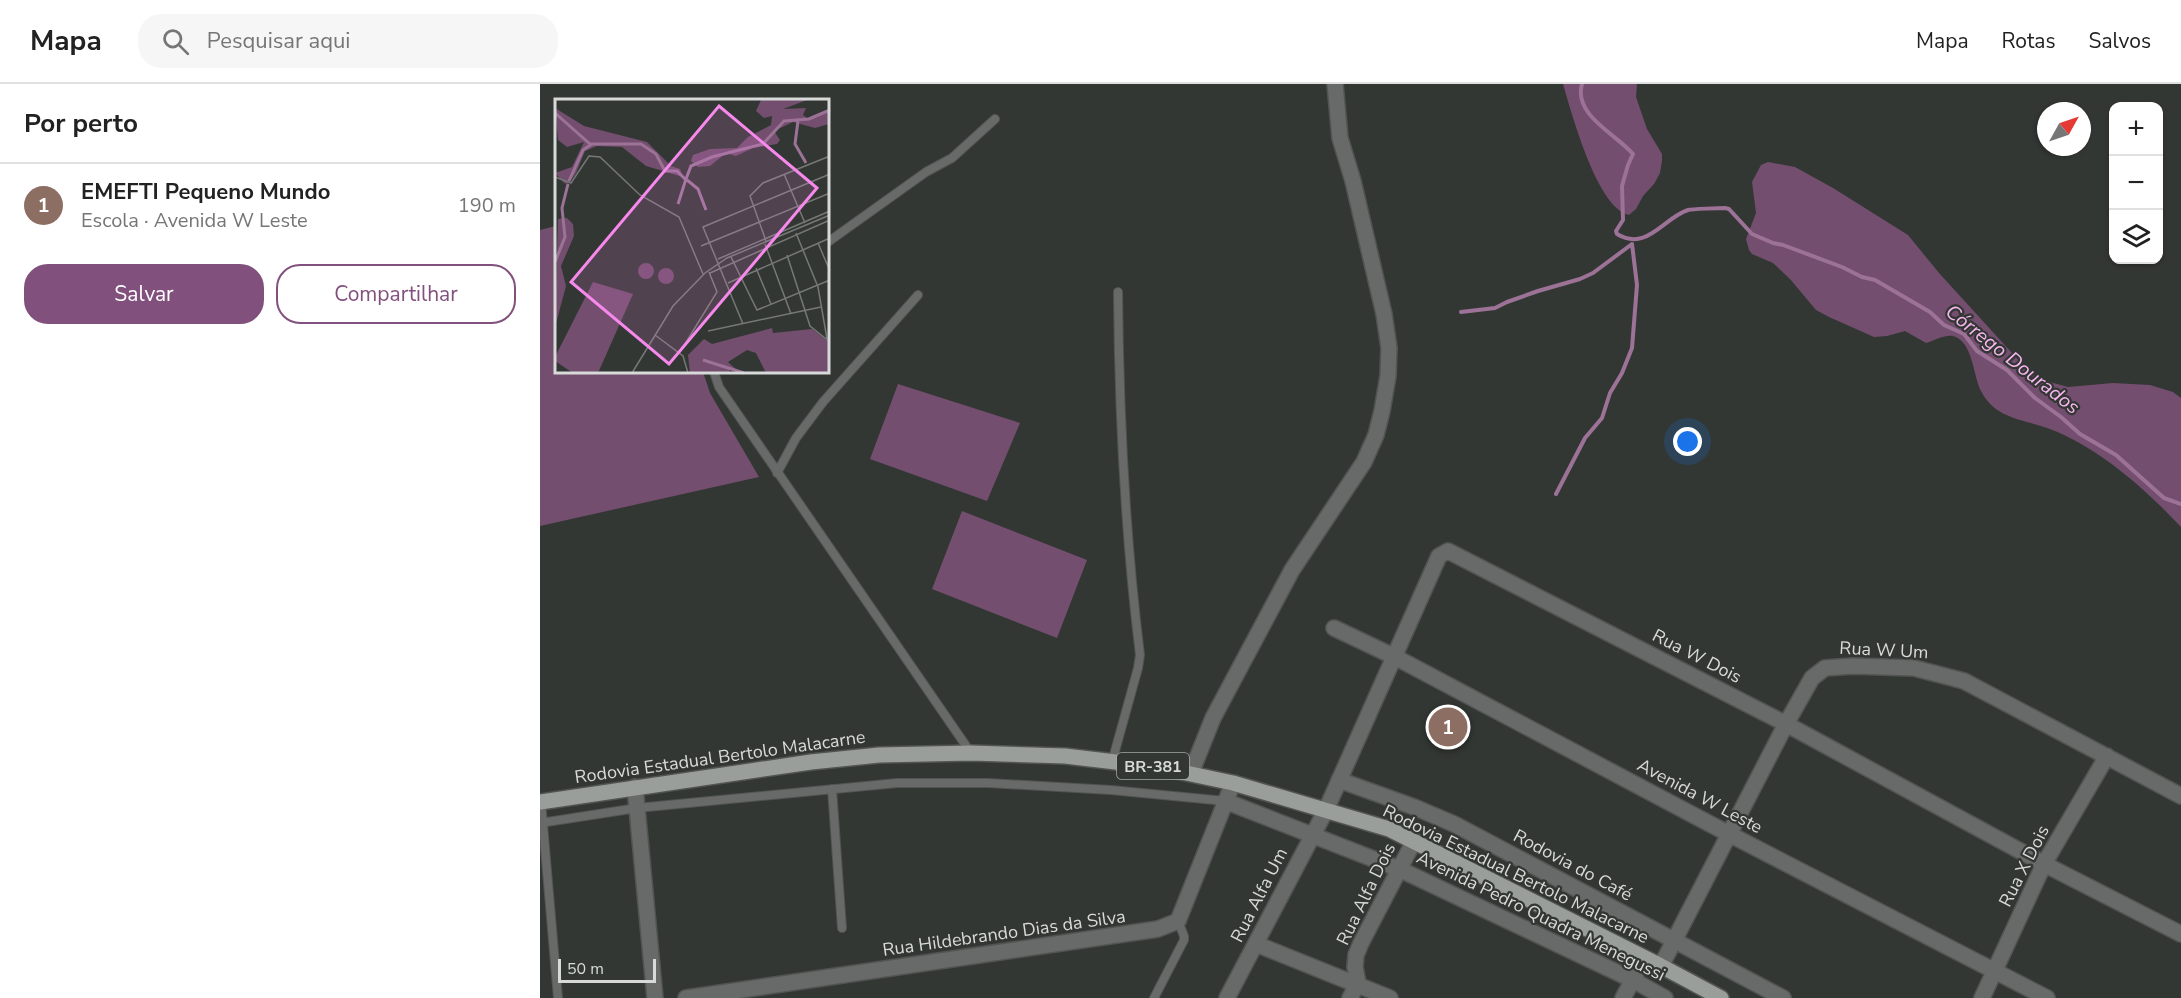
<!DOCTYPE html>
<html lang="pt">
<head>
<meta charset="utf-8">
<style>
  body { margin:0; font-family:"Nunito Sans",sans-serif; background:#f6f6f6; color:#222 }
  .controls { position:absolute; right:18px; top:18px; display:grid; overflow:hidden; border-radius:12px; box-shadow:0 2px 4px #0004 }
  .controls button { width:54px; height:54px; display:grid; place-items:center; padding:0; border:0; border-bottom:2px solid #e0e0e0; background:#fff; color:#222; font:30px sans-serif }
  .compass { position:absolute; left:1497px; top:18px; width:54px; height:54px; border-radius:50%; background:#fff; box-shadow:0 2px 4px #0004; rotate:50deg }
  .scale { position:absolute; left:18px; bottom:15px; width:98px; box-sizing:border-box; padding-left:6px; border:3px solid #d7dad8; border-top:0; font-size:16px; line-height:21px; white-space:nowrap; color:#d7dad8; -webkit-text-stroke:4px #333734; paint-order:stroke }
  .you { position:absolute; left:1148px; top:358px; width:21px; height:21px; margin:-15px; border:4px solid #fff; border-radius:50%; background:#1a73e8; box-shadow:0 0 0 9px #1a73e833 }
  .badge { display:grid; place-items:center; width:39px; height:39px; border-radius:50%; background:#82507d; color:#fff; font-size:20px; font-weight:700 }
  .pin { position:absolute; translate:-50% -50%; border:3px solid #fff; box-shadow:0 2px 6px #0006 }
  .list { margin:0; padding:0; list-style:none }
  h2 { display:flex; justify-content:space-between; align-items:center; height:78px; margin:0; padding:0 24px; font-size:26px }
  h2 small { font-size:20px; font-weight:400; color:#767676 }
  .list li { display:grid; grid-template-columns:39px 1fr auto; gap:18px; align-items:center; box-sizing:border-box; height:84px; padding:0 24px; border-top:2px solid #e0e0e0 }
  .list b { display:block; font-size:22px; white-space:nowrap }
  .list p { margin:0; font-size:20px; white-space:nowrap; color:#767676 }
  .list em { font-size:20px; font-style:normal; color:#767676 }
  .actions { display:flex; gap:12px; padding:18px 24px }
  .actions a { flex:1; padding:14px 0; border:2px solid #82507d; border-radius:24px; text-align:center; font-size:21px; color:#82507d }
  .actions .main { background:#82507d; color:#fff }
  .icon { flex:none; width:33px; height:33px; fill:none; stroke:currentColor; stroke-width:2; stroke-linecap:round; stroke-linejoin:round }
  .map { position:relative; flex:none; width:1641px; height:914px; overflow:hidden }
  header { display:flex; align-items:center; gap:36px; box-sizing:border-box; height:84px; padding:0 30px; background:#fff; border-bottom:2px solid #e0e0e0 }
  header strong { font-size:28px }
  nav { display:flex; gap:33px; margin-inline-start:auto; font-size:21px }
  .search { width:420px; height:54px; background:#f6f6f6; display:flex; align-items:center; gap:15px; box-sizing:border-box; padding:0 21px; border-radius:24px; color:#767676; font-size:22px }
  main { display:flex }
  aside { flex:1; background:#fff }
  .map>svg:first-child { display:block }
  .green { fill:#734e6e }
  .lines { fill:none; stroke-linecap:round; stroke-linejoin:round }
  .stream { stroke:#9c7297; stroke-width:4 }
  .service-casing { stroke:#515452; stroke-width:10 }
  .minor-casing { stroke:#515452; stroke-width:18 }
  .primary-casing { stroke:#515452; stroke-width:18 }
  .service { stroke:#686a69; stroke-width:8 }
  .minor { stroke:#686a69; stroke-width:15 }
  .primary { stroke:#999e9a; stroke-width:15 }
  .labels { text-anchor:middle; stroke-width:4.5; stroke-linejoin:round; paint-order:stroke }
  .shield { fill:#333734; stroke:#a6a9a7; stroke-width:1.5 }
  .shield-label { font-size:16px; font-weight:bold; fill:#d7dad8 }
  .street-label { font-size:18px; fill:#d7dad8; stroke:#333734 }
  .water-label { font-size:20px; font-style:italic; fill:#f7b6ef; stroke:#333734 }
  .inset-river { fill:none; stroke:#9c7297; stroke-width:3 }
  .inset-road { fill:none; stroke:#757876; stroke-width:1.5 }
  .view { fill:#f788ec; fill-opacity:0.15; stroke:#f788ec; stroke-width:3 }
  .inset-edge { fill:none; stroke:#d7dad8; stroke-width:3 }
</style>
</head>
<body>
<header>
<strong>Mapa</strong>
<div class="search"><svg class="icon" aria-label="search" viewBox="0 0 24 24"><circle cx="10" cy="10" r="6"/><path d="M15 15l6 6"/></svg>Pesquisar aqui</div>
<nav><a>Mapa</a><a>Rotas</a><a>Salvos</a></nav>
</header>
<main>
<aside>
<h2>Por perto<small></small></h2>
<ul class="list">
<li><span class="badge" style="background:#8d6e63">1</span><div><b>EMEFTI Pequeno Mundo</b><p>Escola · Avenida W Leste</p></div><em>190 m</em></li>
</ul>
<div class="actions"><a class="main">Salvar</a><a>Compartilhar</a></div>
</aside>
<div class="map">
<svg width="1641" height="914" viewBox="0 0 1641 914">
  <rect width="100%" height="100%" fill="#333734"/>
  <path class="green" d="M1023 0H1097L1096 13 1107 45 1122 70V77L1120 89 1114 100 1103 112 1096 125 1089 131C1057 124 1032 30 1023 0Z
    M1228 78 1255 83 1293 104 1368 151 1399 189 1482 280 1499 295 1528 303 1573 299 1610 301 1633 308 1641 314V443C1604 404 1561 365 1510 345 1483 335 1455 335 1441 307 1433 292 1433 257 1413 252 1405 250 1393 257 1386 259L1365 247 1347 252 1334 253 1289 233 1276 226 1250 195 1233 179 1212 170 1209 166 1206 155 1216 129 1212 98 1221 81Z
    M16 142V288H163L170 309 219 393 0 442V146Z
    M358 300 480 339 447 417 330 375Z
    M422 427 547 476 517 554 392 505Z"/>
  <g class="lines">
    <path class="stream" d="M1042 0C1033 31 1076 50 1093 70L1088 81 1082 102 1083 136 1076 147 1077 150C1107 168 1123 134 1148 126 1152 125 1180 124 1185 124L1189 125 1212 150 1233 159 1243 161 1302 183 1322 193 1335 196 1390 228 1404 241 1424 250 1437 267 1467 286 1495 314 1521 333 1540 350 1576 371 1624 414 1641 420
      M921 228 955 224 967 218 998 207 1040 195 1053 189 1092 160
      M1016 410 1045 354 1062 334 1070 309 1082 289 1092 264 1097 201 1092 160"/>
    <g class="service-casing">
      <path id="service" d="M288 158 386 88 412 74 455 35
        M174 288 179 303 431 669
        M237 389 256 354 283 318 378 211
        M572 678 598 584 600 571C585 450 579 330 578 208
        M292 705 302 844
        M1 718 18 914
        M0 739 97 724 357 699H448L571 706 685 717
        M614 914 644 856V852L638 837"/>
    </g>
    <g class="minor-casing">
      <path id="minor" d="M794 544 855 573 1189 750 1507 914
        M651 689 673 634 752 486 824 378 836 351 842 327 848 292 849 264 844 230 813 97 800 54 795 0
        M799 696 874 723 914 740 1243 914
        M95 703 115 914
        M685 717 859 785 1093 896 1125 914
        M716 860 850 914
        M1121 882 1246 640 1272 594 1285 584 1313 582 1374 584 1424 597 1641 712
        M146 914 618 845 638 837 693 699
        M687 914 786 726 899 472 908 467 1246 640 1504 780 1641 850
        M810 914 818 899 815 883 816 871 821 859 874 757
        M1083 914 1104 875
        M1442 914 1504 780 1567 672"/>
    </g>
    <g class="primary-casing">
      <path id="primary" d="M0 718 271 678 339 671 431 669 525 672 618 683 693 699 849 745 1121 882 1181 914"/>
    </g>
    <use href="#service" class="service"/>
    <use href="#minor" class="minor"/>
    <use href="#primary" class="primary"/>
  </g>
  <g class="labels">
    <rect class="shield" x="577" y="669" width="72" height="26" rx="4.5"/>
    <g class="shield-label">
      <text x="613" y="688">BR-381</text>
    </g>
    <g class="street-label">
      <text transform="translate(1344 566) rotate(3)" y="6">Rua W Um</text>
      <text transform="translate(1157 572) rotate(27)" y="6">Rua W Dois</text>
      <text transform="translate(180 673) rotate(-8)" y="6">Rodovia Estadual Bertolo Malacarne</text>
      <text transform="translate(1160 712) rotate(28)" y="6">Avenida W Leste</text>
      <text transform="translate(1033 781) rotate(28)" y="6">Rodovia do Café</text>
      <text transform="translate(1484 782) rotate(-63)" y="6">Rua X Dois</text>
      <text transform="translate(976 790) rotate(26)" y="6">Rodovia Estadual Bertolo Malacarne</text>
      <text transform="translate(826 810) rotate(-64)" y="6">Rua Alfa Dois</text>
      <text transform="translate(719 811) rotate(-63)" y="6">Rua Alfa Um</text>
      <text transform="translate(1001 832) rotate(26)" y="6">Avenida Pedro Quadra Menegussi</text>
      <text transform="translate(464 849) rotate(-8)" y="6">Rua Hildebrando Dias da Silva</text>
    </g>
    <g class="water-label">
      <text transform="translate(1473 275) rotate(38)" y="7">Córrego Dourados</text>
    </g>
  </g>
  <g transform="translate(15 15)">
    <rect width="274" height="274" fill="#333734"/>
    <path d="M206 1H252L228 10 251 9 248 16 252 19 274 10V25L260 29 238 23 219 32 225 41 222 45 198 49 181 57 171 54 155 67 143 68 136 62 138 56 155 50 182 49 193 38 216 26 217 17 209 19 201 12ZM0 9 29 27 92 43 116 67 125 70 128 78 91 67 67 48 42 47 30 52 21 74 13 85 9 84 0 74 17 68 29 43 12 48 3 41ZM12 119 18 125 19 137 6 167 11 187 0 228 3 120ZM83 172a8 8 0 1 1 16 0a8 8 0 1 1-16 0ZM103 177a8 8 0 1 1 16 0a8 8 0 1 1-16 0ZM38 183 78 195 43 274H18L0 262V258ZM217 229 218 234 257 230 274 243V274H211L201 254 192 251 173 263 184 273 175 270 174 274H135L133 256 149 240 157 245Z" fill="#734e6e"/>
    <path class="inset-river" d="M0 14 35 45H86L101 55 110 72H122L130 80M243 22 240 45 251 64M131 80 136 67 157 58 208 45 229 22 254 20 275 11M132 81 143 90 151 111M14 82 28 51 37 45M123 105 131 80M0 163 10 138 7 109 13 85M148 261 189 274"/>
    <path class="inset-road" d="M229 75 250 124M0 78 16 84 34 57 45 58 85 96 124 118 148 175M241 134 263 188 272 240M211 142 195 97 208 84 275 57M263 144 275 172M210 145 236 215M146 147 275 94M232 156 255 227 275 243M176 158 202 211 275 181M163 160 275 112M201 169 216 205M155 174 275 121M173 184 275 139M188 225 148 128 275 75M153 232 266 208M100 236 128 257 133 274M125 253 162 193 154 173M77 274 118 207 150 174 172 159 275 116"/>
    <path class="view" d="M164 7 262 89 114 265 16 183Z"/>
    <rect width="274" height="274" class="inset-edge"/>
  </g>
</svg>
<div class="controls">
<button>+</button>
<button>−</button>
<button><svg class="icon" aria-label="layers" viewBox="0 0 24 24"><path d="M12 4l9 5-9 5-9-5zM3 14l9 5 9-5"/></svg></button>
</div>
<svg class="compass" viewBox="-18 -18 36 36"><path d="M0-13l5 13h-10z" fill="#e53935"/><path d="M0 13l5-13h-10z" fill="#767676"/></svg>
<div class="scale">50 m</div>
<div class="you"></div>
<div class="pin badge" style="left:908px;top:643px;background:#8d6e63">1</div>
</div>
</main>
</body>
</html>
